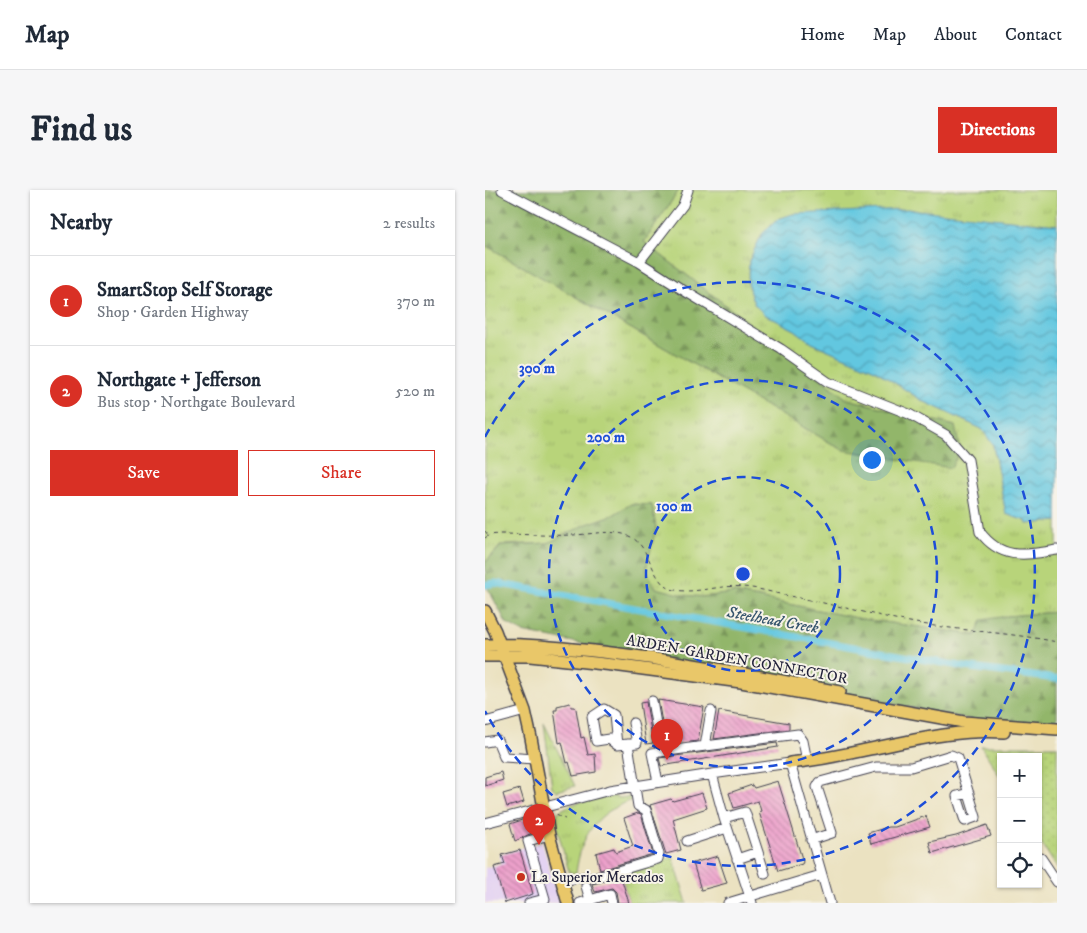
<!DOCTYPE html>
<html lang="en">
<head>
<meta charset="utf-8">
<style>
  body { margin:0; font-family:"IM FELL DW Pica",serif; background:#f6f6f7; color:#1f2937 }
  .controls { position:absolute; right:15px; bottom:15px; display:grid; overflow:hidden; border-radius:0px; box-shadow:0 1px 4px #0004 }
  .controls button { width:45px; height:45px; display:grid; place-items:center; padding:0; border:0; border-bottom:1px solid #e0e1e3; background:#fff; color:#1f2937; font:25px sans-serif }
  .you { position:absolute; left:386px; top:269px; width:18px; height:18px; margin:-12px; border:4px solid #fff; border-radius:50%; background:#1a73e8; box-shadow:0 0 0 8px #1a73e833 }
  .badge { display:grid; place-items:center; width:32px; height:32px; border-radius:50%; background:#d93025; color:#fff; font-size:16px; font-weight:700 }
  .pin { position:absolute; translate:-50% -41px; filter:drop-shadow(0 1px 2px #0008) }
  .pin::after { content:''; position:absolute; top:26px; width:18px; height:15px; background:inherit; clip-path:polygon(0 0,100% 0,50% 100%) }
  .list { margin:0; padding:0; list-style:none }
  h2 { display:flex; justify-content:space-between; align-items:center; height:65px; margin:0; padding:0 20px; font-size:21px }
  h2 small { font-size:16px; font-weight:400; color:#747a83 }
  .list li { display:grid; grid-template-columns:32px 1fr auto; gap:15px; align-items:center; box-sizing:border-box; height:90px; padding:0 20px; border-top:1px solid #e0e1e3 }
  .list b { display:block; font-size:19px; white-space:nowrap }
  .list p { margin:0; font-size:16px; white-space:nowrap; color:#747a83 }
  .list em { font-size:16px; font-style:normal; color:#747a83 }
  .actions { display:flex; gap:10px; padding:15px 20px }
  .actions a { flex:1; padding:11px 0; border:1px solid #d93025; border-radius:0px; text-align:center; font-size:18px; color:#d93025 }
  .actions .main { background:#d93025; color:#fff }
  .icon { flex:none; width:28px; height:28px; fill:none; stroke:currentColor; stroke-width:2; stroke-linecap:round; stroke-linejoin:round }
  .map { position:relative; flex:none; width:572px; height:713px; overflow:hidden; border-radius:0px }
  header { display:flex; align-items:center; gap:30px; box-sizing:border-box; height:70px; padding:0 25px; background:#fff; border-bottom:1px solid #e0e1e3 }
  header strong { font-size:24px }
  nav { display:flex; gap:28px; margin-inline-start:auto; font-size:18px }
  .intro { display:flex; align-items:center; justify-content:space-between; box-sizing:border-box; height:120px; padding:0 30px }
  h1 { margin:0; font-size:35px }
  .button { padding:12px 22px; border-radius:0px; background:#d93025; color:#fff; font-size:18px; font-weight:700 }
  main { display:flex; gap:30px; padding:0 30px }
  aside { flex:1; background:#fff; border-radius:0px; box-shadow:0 1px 4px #0004 }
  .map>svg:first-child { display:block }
  .built { fill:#e4d3f2 }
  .grass { fill:url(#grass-tufts); stroke:#6d7b5a }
  .forest { fill:url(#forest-firs); stroke:#5a6c52 }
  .garden { fill:url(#garden-dots); stroke:#6d7b5a }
  .water { fill:url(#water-waves); stroke:#42748e }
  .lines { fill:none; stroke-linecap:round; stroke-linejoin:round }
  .canal { stroke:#62c7e0; stroke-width:7 }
  .building { fill:url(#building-back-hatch) }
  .minor-casing { stroke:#403f4f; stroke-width:11 }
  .major-casing { stroke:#403f4f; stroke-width:14 }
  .path { stroke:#403f4f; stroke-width:1; stroke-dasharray:4 4; stroke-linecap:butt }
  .minor { stroke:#fff; stroke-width:9 }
  .major { stroke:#e9c769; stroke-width:11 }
  .ring { fill:none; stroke:#1d4ed8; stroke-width:2.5; stroke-dasharray:9 6 }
  .poi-dot { fill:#c8321e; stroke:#f7f3e8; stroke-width:2 }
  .labels { text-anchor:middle; stroke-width:4; stroke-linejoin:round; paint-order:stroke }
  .street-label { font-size:15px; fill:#22223b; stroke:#f7f3e8 }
  .poi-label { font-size:15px; fill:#22223b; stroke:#f7f3e8; text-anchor:start }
  .water-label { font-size:16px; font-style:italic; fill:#35546d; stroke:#f7f3e8 }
  .centre { fill:#1d4ed8; stroke:#f7f3e8; stroke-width:2.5 }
  .ring-label { font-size:15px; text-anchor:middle; font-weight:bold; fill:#1d4ed8; stroke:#f7f3e8; stroke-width:4; stroke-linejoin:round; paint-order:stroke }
</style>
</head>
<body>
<header>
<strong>Map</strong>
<nav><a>Home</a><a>Map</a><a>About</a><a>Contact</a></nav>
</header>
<div class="intro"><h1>Find us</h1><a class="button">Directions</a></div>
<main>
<aside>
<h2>Nearby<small>2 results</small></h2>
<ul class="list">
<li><span class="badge">1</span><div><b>SmartStop Self Storage</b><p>Shop · Garden Highway</p></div><em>370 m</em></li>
<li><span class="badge">2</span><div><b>Northgate + Jefferson</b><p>Bus stop · Northgate Boulevard</p></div><em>520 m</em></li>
</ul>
<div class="actions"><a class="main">Save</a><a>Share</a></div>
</aside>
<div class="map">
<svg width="572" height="713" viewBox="0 0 572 713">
  <defs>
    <pattern id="grass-tufts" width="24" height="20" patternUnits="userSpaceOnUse" patternTransform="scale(1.25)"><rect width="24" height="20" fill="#b8d47a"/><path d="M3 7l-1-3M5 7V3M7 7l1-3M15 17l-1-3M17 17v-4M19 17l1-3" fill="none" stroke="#9eb66a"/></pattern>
    <pattern id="forest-firs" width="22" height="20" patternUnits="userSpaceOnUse" patternTransform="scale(1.25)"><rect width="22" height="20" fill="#92b66a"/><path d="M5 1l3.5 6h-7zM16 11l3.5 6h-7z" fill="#779458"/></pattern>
    <pattern id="garden-dots" width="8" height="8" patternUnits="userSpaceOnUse" patternTransform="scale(1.25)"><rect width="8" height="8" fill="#b8d47a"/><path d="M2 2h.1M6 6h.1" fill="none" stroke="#9eb66a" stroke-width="1.8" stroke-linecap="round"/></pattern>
    <pattern id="water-waves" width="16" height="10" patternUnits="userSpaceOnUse" patternTransform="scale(1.25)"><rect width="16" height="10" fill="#62c7e0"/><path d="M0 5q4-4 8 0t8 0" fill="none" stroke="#50a1b7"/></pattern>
    <pattern id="building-back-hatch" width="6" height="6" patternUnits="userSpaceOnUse" patternTransform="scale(1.25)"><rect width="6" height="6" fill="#eda0cb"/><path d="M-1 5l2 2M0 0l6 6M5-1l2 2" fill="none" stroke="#c082a6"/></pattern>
  </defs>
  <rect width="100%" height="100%" fill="#f7f3e8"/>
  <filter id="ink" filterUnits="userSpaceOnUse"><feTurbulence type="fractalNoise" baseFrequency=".02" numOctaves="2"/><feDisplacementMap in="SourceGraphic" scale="10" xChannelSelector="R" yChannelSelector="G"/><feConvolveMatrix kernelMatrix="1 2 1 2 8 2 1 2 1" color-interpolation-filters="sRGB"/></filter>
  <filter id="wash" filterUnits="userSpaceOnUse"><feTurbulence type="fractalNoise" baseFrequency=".0096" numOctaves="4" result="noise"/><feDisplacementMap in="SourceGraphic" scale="20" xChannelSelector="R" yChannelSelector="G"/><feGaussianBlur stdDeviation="1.12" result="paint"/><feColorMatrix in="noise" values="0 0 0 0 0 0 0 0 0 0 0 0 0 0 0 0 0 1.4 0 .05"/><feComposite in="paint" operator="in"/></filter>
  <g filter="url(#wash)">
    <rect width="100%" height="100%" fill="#ebe2c1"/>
    <path class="built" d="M57 652 74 713H0V678L16 673 14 665Z"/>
    <path class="grass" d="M194 0H572V35L503 28 308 24 293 29 277 44 264 71 263 92 265 103 270 115 279 124 310 140 327 153 390 180 438 211 497 239 508 255 521 324 541 331 542 334 572 331V422L522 426 491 445 377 429 249 403 217 407 198 405 171 398 160 380 171 338 167 315 146 314 128 325 102 334 63 353 16 355 0 373V55L358 260 470 236 362 209 159 52Z
      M59 533 90 596 72 601 67 597Z
      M129 606 134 608 145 607 146 610C110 624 96 645 91 683L84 682 69 627C78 612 112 609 129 606Z
      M188 667 202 713H144L135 682Z"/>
    <path class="forest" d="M0 0H194L159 52 362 209 470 236 475 260 466 278 358 260 0 55Z
      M146 314 167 315 171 338 161 380 171 398 198 405 217 407 249 403 377 429 491 445 497 430 522 426 572 422V537L515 535 37 442 22 434 1 395 0 373 16 356 63 353 102 334 128 325Z"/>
    <path class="garden" d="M496 556H572V678L553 648V567H516V588Z"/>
    <path class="water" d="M423 19 572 35V331L542 334 541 331 521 324 508 255 497 239 438 211 390 180 327 153 310 140 279 124 270 115 265 103 263 92 264 71 277 44 293 29 308 24Z"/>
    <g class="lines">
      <path class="canal" d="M0 395 10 393 486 478 572 489"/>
    </g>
    <g id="blocks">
      <path class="building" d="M173 510 219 517 213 551 181 555Z
        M161 512 168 553 161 554 155 513Z
        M85 513 86 517H90L91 519 96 548 99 547 103 565 110 564 111 582 88 586 84 572 82 573 77 552 74 553 69 520H72V516Z
        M234 521 304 533V539L229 549Z
        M292 553 293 557 176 576 174 568Z
        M16 582 18 590 0 596V587Z
        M293 591 318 672 317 674 293 681 274 622 276 621 273 611 249 618 244 603 267 595 269 598Z
        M35 599 39 612 22 617 18 604Z
        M217 603 222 618 188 629 196 660 181 664 165 615 186 609 188 611Z
        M153 623 156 624 168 664 115 680 111 663 129 658 131 662 148 656 139 628Z
        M441 626 445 637 386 654 383 643 403 637H410Z
        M43 628 47 643 30 651 25 634Z
        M502 635 506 646 447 663 444 652 471 646Z
        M35 660 48 704 20 713 9 677 20 674 17 665Z
        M233 666 242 693 216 700 208 673Z
        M136 687 144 713H133L131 702 127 698 110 702 107 694Z"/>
    </g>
  </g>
  <g filter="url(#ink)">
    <use href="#blocks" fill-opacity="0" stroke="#403f4f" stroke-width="1"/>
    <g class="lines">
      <g class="minor-casing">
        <path id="minor" d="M17 0 154 72 198 15 203 0
          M154 72 198 100 296 159 343 192 424 224 461 245 483 270 495 342C517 371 541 365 572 360
          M167 511 176 562
          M0 532 40 521
          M0 552 12 550 19 567 50 569
          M132 555 129 525 119 519 107 527 111 551 124 549 132 555 143 554
          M220 556 226 521
          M227 584 239 628 267 713
          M173 592 167 563 313 544 318 551 322 571
          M239 628 260 622 280 684
          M0 633 125 600 227 584 305 573 345 713
          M326 650 347 643 332 597 335 592 391 577H426L466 565 473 568 491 627 480 631 472 606 484 603
          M202 651 242 638
          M553 668H556L572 692
          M252 669 273 662
          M76 691 99 687 109 688 173 669 174 664 161 620 153 616 143 554 152 553 148 533
          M101 696 105 710 125 704 127 713
          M44 713 60 709 43 651 64 645
          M95 713 105 710V713
          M243 713 336 685"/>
      </g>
      <g class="major-casing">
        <path id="major" d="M0 421 10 441 40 521 46 548 64 645 83 713
          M0 455C40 453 78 458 118 462 197 471 276 487 355 502
          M0 466H45L128 475 256 492 479 532 572 539
          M305 573C332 570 358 565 385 559 430 550 473 539 519 542"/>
      </g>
      <path class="path" d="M0 341 3 345
        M0 348 4 345 14 344C38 344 62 346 86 345 105 345 129 338 146 347 168 359 166 396 190 400 213 404 235 394 258 397 272 398 286 402 299 405 337 412 373 421 410 429 464 441 519 441 572 452
        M71 625 80 629"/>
      <use href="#minor" class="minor"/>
      <use href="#major" class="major"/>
    </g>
  </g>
  <g class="ring">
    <circle cx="258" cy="384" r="97"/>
    <circle cx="258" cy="384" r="194"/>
    <path d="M0 247A292 292 0 1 1 0 521"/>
  </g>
  <circle class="poi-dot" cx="36" cy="687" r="5"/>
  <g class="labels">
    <g class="street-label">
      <text transform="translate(252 469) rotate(10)" y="5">ARDEN-GARDEN CONNECTOR</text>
    </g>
    <g class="poi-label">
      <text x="46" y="692">La Superior Mercados</text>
    </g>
    <g class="water-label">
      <text transform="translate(288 429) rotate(10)" y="6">Steelhead Creek</text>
    </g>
  </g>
  <circle cx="258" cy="384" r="8" class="centre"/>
  <g class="ring-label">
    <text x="52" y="183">300 m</text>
    <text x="121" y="252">200 m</text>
    <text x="189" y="321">100 m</text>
  </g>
</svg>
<div class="controls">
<button>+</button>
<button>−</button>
<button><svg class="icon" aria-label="locate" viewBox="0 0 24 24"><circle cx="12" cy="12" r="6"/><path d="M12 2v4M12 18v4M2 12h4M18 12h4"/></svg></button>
</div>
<div class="you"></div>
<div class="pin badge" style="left:182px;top:570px">1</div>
<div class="pin badge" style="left:54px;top:655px">2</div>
</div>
</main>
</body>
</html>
